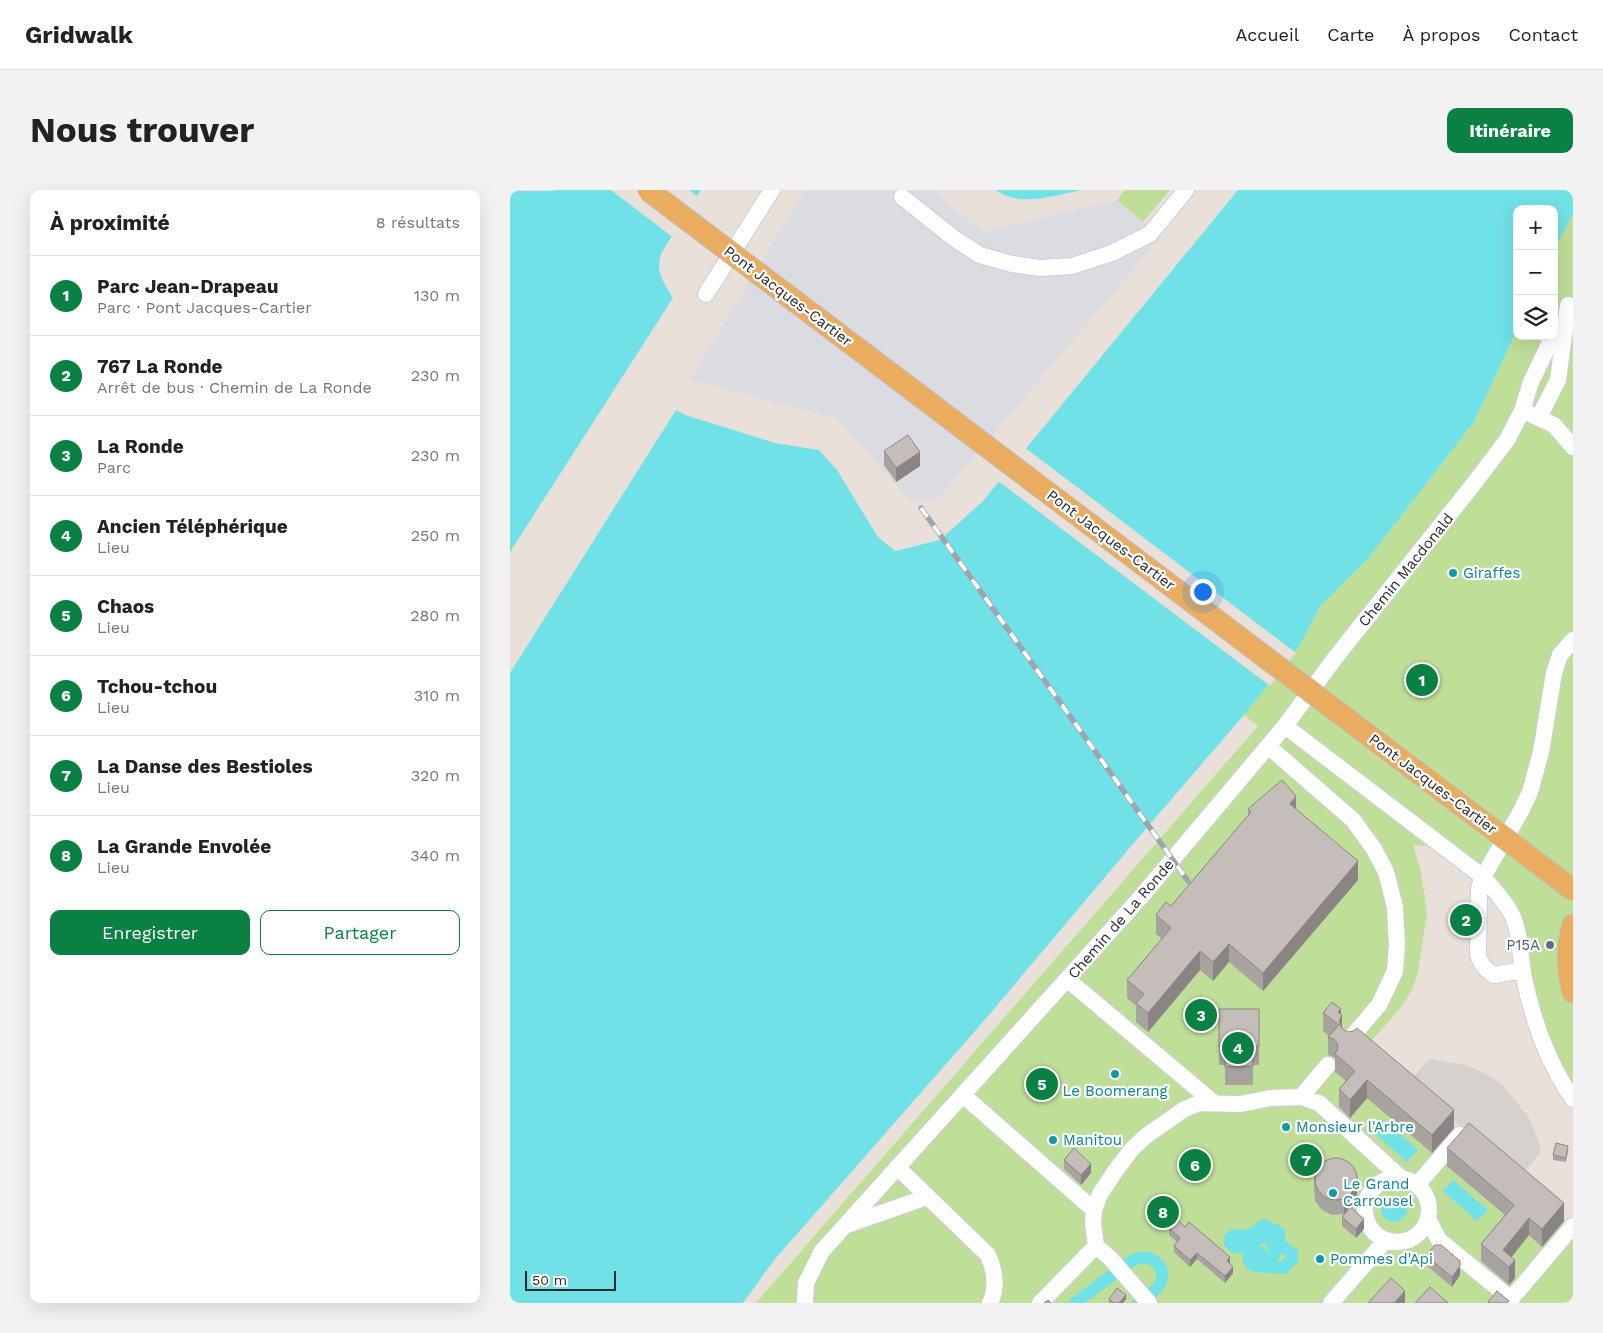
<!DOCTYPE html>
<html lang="fr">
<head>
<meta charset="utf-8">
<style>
  body { margin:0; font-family:"Work Sans",sans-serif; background:#f2f2f2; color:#222 }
  .controls { position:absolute; right:15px; top:15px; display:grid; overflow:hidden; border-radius:10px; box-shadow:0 5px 20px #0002 }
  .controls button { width:45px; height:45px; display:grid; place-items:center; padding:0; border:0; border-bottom:1px solid #e0e0e0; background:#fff; color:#222; font:25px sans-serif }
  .scale { position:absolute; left:15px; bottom:12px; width:91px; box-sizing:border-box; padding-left:5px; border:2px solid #282828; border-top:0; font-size:14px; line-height:18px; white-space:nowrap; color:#282828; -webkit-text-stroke:4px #fff; paint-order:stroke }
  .you { position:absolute; left:692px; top:401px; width:18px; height:18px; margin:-12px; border:4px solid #fff; border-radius:50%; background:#1a73e8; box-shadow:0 0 0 8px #1a73e833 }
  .badge { display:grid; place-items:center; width:32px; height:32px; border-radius:50%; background:#0b8043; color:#fff; font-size:16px; font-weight:700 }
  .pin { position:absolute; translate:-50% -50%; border:2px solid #fff; box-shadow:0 1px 5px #0006 }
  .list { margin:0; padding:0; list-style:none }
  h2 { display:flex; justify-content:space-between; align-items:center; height:65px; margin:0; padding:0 20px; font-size:21px }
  h2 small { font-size:16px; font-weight:400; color:#767676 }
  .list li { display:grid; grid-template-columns:32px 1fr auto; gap:15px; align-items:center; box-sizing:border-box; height:80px; padding:0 20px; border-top:1px solid #e0e0e0 }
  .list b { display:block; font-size:19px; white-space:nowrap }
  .list p { margin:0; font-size:16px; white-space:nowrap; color:#767676 }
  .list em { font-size:16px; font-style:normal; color:#767676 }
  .actions { display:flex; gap:10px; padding:15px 20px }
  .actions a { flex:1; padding:11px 0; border:1px solid #0b8043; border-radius:10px; text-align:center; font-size:18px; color:#0b8043 }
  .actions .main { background:#0b8043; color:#fff }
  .icon { flex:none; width:28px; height:28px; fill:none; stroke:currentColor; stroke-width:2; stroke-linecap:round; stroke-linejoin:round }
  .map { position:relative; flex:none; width:1063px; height:1113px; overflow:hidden; border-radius:10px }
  header { display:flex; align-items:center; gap:30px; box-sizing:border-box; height:70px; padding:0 25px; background:#fff; border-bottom:1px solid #e0e0e0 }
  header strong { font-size:24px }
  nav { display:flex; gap:28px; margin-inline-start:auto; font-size:18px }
  .intro { display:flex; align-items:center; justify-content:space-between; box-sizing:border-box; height:120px; padding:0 30px }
  h1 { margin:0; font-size:35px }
  .button { padding:12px 22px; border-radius:10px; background:#0b8043; color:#fff; font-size:18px; font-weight:700 }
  main { display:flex; gap:30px; padding:0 30px }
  aside { flex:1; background:#fff; border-radius:10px; box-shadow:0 5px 20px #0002 }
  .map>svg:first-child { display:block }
  .industrial { fill:#dbdbe2 }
  .green { fill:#bfdf98 }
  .plaza { fill:#d6d1cd }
  .water { fill:#71e1e8 }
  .pier { fill:#eae0da }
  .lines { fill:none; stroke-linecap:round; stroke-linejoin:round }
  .canal { stroke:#71e1e8; stroke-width:12 }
  .minor-casing { stroke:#c9cfda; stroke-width:18 }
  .major-casing { stroke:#bebebe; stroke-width:23 }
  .minor { stroke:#fff; stroke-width:16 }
  .major { stroke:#eaad60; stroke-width:21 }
  .rail-casing { stroke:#9da4b2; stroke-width:5.5 }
  .rail { stroke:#fff; stroke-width:4; stroke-dasharray:11; stroke-linecap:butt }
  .major-bridge-casing { stroke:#bebebe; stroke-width:23; stroke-linecap:butt }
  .major-bridge { stroke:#eaad60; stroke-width:21 }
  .wall { fill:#a9a3a0 }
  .shaded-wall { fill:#8a8482 }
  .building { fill:#c5bdba; stroke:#8a8482 }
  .culture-dot { fill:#0f9aa8; stroke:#fff; stroke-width:2 }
  .service-dot { fill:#5c6f8a; stroke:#fff; stroke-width:2 }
  .labels { text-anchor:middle; stroke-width:4.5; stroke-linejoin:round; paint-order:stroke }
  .street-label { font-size:15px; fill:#282828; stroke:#fff }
  .culture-label { font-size:15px; fill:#0d838f; stroke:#fff; text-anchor:start }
  .service-label { font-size:15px; fill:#4e5e75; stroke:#fff; text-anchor:end }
</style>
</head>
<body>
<header>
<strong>Gridwalk</strong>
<nav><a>Accueil</a><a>Carte</a><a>À propos</a><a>Contact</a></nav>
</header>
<div class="intro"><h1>Nous trouver</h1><a class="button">Itinéraire</a></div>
<main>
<aside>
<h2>À proximité<small>8 résultats</small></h2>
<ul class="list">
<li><span class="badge">1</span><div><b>Parc Jean-Drapeau</b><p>Parc · Pont Jacques-Cartier</p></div><em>130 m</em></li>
<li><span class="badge">2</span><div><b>767 La Ronde</b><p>Arrêt de bus · Chemin de La Ronde</p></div><em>230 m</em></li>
<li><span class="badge">3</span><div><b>La Ronde</b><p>Parc</p></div><em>230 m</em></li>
<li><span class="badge">4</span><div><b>Ancien Téléphérique</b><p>Lieu</p></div><em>250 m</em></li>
<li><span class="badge">5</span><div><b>Chaos</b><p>Lieu</p></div><em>280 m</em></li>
<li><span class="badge">6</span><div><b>Tchou-tchou</b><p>Lieu</p></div><em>310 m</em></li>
<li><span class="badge">7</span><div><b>La Danse des Bestioles</b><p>Lieu</p></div><em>320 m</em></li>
<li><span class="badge">8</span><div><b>La Grande Envolée</b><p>Lieu</p></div><em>340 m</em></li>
</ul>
<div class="actions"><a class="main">Enregistrer</a><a>Partager</a></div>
</aside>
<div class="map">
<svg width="1063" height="1113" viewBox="0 0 1063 1113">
  <rect width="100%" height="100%" fill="#eae0da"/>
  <path class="industrial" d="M295 0H428V5L473 42 607 10 650 48 428 309 400 312 328 229 180 190Z"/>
  <path class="green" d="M615 0H660L633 32 607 10Z
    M1063 24V895L1042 855 1031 826 1025 804 1009 721 999 704 986 688 947 658 903 655 911 682 917 723 908 783 901 802 891 817 853 861 1063 1039V1113H246L748 536 734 525 790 455 811 415 855 372 964 232 1007 140V146H1044V60Z"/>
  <path class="plaza" d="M920 869 956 875 980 886 993 895 1019 928 1030 955V963L1011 986 897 893Z"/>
  <path class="water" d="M48 0H191L152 62C144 82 154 92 163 108L0 362V4L1 1H42Z
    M486 0H572C546 5 509 18 486 0Z
    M728 0H1063V24L1044 60V19H1007V140L964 232 857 370 811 415 790 455 734 525 628 648 473 832 265 1069 233 1113H0V483L166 220 175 225 265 253 309 260 327 280 368 347 385 361 430 350 473 311Z
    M873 929 908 960 897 972 862 941Z
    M943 990 978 1020 967 1031 933 1001Z
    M871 1019a13 13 0 1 1 26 0a13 13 0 1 1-26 0Z"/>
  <path class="pier" d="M101 0H179L189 8 164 48Z
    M514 257 786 463 760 496 487 290Z"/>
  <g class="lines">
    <path class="canal" d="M754 1035 769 1042V1054L782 1063V1069L773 1078 745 1076 740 1073 738 1067 743 1063 748 1062 758 1069 764 1066 766 1060 758 1048 753 1047 727 1058 723 1056 720 1053V1049L723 1045 739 1046Z
      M565 1113 621 1071C641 1060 662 1079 647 1098 642 1104 634 1108 628 1113"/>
    <g class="minor-casing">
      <path id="minor" d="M392 7 445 49 470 65 502 74 530 78 562 76 602 63 640 44 676 0
        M196 104 262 0
        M1020 224 1044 235 1063 257
        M1029 227 1048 190 1058 115
        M775 536 973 687C983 699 994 710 1001 723 1010 740 1010 763 1013 783 1022 828 1036 871 1063 909
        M758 556 843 630 864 659 876 682 885 717 887 755 885 781 869 815 839 850
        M1013 780 984 785C975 779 971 775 968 764L969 698 973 687 1011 621 1020 602 1031 562 1044 483 1050 465 1063 450
        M558 790 703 912
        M453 905 584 1020
        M791 907 818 875
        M387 977 478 1065C485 1081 488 1097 480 1113
        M855 1020a32 32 0 1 1 64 0a32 32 0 1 1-64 0Z
        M907 995 950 945
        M918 1029 929 1050 1001 1109 1063 1036
        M337 1035 417 1007
        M586 1056 600 1068 639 1113
        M295 1113 296 1093 312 1061 630 708 775 536 825 468 962 296 997 250 1012 221 1021 192 1043 146
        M530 1113 586 1056 583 1033 584 1020 590 1004 606 980 622 959 636 946 673 920 689 913 730 914 761 908 791 907 809 913 891 988
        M821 1113 875 1051"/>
    </g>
    <g class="major-casing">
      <path id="major" d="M1063 735C1056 758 1057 779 1063 802"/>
    </g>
    <use href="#minor" class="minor"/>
    <use href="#major" class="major"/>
    <g class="rail-casing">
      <path id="rail" d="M411 318 678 691"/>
    </g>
    <use href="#rail" class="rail"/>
    <g class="major-bridge-casing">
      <path id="major-bridge" d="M138 0 1063 700"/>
    </g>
    <use href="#major-bridge" class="major-bridge"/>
  </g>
  <path class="wall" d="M374 261 410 276 386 292 374 275Z
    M738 619H786L848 690 753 801 719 772 703 791 690 780 638 842 626 832V816L617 808V790L652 749 646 744V725L661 716 738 626Z
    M709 819H749V875H743V895H715V875H709Z
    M813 823 831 824 832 839 944 938 922 963 857 908 840 928 829 917V899L836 891 825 882V869L824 867 818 865V847L819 846 813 841Z
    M937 958 1054 1031 1032 1057 1019 1045 1001 1067 1005 1088 999 1095 971 1071V1054L995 1025 937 976Z
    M1058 961 1056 972 1043 970V965Z
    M554 970 581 983 571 995 554 979Z
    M804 986 847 1006 843 1017 841 1018 854 1039 846 1048 832 1036V1027L836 1022 834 1024 822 1025 812 1020 805 1011 804 1000Z
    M659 1038 720 1073 723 1083 715 1093 687 1069 680 1077 664 1062V1056L667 1052 659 1045Z
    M916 1066 950 1085 942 1097 916 1075Z
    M599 1109H616L613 1113H599Z"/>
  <path class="shaded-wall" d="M410 262V276L386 292V278Z
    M786 606V624L780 614Z
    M848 671V690L753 801V783Z
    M719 754V772L703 791V772Z
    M690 761V780L638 842V823Z
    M831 819V827L832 825V843L828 822Z
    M857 890V908L840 928V910Z
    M944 920V938L922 963V945Z
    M581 974V983L571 995V985Z
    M847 992V1006L843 1017 834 1024V1010Z
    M1054 1013V1031L1032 1057V1039Z
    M1019 1028V1045L996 1074 993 1060Z
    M854 1029V1039L846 1048V1039Z
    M687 1063V1069L680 1077V1070Z
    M720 1067V1073L717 1078V1071Z
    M1005 1070V1088L999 1095V1077Z
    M950 1076V1085L942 1097V1087Z
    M723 1077V1083L715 1093V1086Z
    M895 1101V1113H884Z
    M616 1105V1109L613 1113H609Z"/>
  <path class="building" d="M398 245 410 262 386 278 374 261Z
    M772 590 786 606 780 614 848 671 753 783 719 754 703 772 690 761 638 823 626 813 634 804 617 790 661 738 646 725 656 712 661 716 741 622 738 619Z
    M822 812 831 819 828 822 832 825 829 831 832 839 838 842 843 841 847 838 944 920 922 945 857 890 840 910 829 899 845 881 825 864 828 858 827 853 824 849 818 847 829 835 813 823Z
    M709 819H749V856H743V876L715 877V857H709Z
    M959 933 1054 1013 1032 1039 1019 1028 993 1060 1005 1070 999 1077 971 1054 1004 1015 937 958Z
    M1046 953 1058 956 1056 968 1043 965Z
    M564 958 581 974 571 985 554 970Z
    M805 989a21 21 0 1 1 42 0a21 21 0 1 1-42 0Z
    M840 1017 854 1029 846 1039 832 1027Z
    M667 1030 675 1037 679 1032 720 1067 717 1071 723 1077 715 1086 687 1063 680 1070 664 1056 670 1048 659 1038Z
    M925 1055H931L950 1071V1076L942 1087 916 1066Z
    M881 1088 895 1101 884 1113H858Z
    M920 1097 938 1113H905Z
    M607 1098 616 1105 609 1113H604L599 1109Z
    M987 1101 999 1111 997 1113H979L978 1112Z
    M538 1110 541 1113H534Z"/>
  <g class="culture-dot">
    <circle cx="943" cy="383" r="5"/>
    <circle cx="605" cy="884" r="5"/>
    <circle cx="776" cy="937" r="5"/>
    <circle cx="543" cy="950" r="5"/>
    <circle cx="823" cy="1003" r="5"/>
    <circle cx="810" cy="1069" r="5"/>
  </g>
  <circle class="service-dot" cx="1040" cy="755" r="5"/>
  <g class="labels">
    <g class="street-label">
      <text transform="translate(278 106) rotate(37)" y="5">Pont Jacques-Cartier</text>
      <text transform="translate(601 350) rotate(37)" y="5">Pont Jacques-Cartier</text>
      <text transform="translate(896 380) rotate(-51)" y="5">Chemin Macdonald</text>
      <text transform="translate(923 594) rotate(37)" y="5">Pont Jacques-Cartier</text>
      <text transform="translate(611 729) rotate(-49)" y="5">Chemin de La Ronde</text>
    </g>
    <g class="culture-label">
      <text x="953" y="388">Giraffes</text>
      <text x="605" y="906" text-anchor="middle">Le Boomerang</text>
      <text x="786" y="942">Monsieur l'Arbre</text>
      <text x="553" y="955">Manitou</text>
      <text x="833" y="999">Le Grand<tspan x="833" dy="17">Carrousel</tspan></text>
      <text x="820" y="1074">Pommes d'Api</text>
    </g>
    <g class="service-label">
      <text x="1030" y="760">P15A</text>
    </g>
  </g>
</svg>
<div class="controls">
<button>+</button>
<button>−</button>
<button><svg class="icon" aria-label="layers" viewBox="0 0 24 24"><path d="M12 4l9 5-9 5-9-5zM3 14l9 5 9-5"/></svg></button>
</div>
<div class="scale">50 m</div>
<div class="you"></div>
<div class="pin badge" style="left:912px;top:490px">1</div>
<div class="pin badge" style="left:956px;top:730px">2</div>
<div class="pin badge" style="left:691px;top:825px">3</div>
<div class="pin badge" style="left:728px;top:858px">4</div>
<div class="pin badge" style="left:532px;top:894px">5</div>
<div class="pin badge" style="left:685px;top:975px">6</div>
<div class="pin badge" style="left:796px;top:970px">7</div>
<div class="pin badge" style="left:653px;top:1022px">8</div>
</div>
</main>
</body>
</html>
